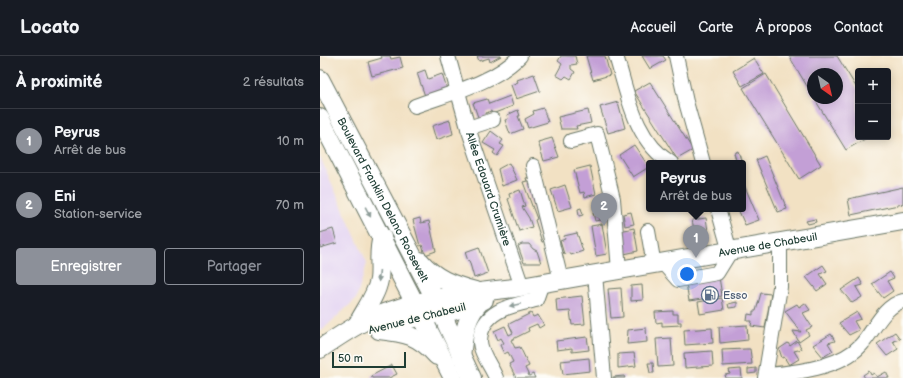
<!DOCTYPE html>
<html lang="fr">
<head>
<meta charset="utf-8">
<style>
  body { margin:0; font-family:"Balsamiq Sans",sans-serif; background:#20242c; color:#f1f3f6 }
  .controls { position:absolute; right:12px; top:12px; display:grid; overflow:hidden; border-radius:4px; box-shadow:0 2px 10px #0003 }
  .controls button { width:36px; height:36px; display:grid; place-items:center; padding:0; border:0; border-bottom:1px solid #363941; background:#171b24; color:#f1f3f6; font:20px sans-serif }
  .compass { position:absolute; left:487px; top:12px; width:36px; height:36px; border-radius:50%; background:#171b24; box-shadow:0 2px 10px #0003; rotate:146deg }
  .scale { position:absolute; left:12px; bottom:10px; width:74px; box-sizing:border-box; padding-left:4px; border:2px solid #1f3d34; border-top:0; font-size:11px; line-height:14px; white-space:nowrap; color:#1f3d34; -webkit-text-stroke:3px #fdfcf7; paint-order:stroke }
  .you { position:absolute; left:367px; top:218px; width:14px; height:14px; margin:-10px; border:3px solid #fff; border-radius:50%; background:#1a73e8; box-shadow:0 0 0 6px #1a73e833 }
  .badge { display:grid; place-items:center; width:26px; height:26px; border-radius:50%; background:#8c9099; color:#fff; font-size:13px; font-weight:700 }
  .pin { position:absolute; translate:-50% -33px; filter:drop-shadow(0 1px 2px #0008) }
  .pin::after { content:''; position:absolute; top:21px; width:14px; height:12px; background:inherit; clip-path:polygon(0 0,100% 0,50% 100%) }
  .popup { position:absolute; left:326px; top:104px; width:100px; height:52px; box-sizing:border-box; display:grid; place-content:center; border-radius:4px; background:#171b24; filter:drop-shadow(0 1px 3px #0005); font-size:13px; white-space:nowrap; color:#9ea1a6 }
  .popup b { font-size:15px; color:#f1f3f6 }
  .popup::after { content:''; position:absolute; left:50%; top:100%; margin-left:-8px; border:8px solid transparent; border-top-color:#171b24 }
  .list { margin:0; padding:0; list-style:none }
  h2 { display:flex; justify-content:space-between; align-items:center; height:52px; margin:0; padding:0 16px; font-size:17px }
  h2 small { font-size:13px; font-weight:400; color:#9ea1a6 }
  .list li { display:grid; grid-template-columns:26px 1fr auto; gap:12px; align-items:center; box-sizing:border-box; height:64px; padding:0 16px; border-top:1px solid #363941 }
  .list b { display:block; font-size:15px; white-space:nowrap }
  .list p { margin:0; font-size:13px; white-space:nowrap; color:#9ea1a6 }
  .list em { font-size:13px; font-style:normal; color:#9ea1a6 }
  .actions { display:flex; gap:8px; padding:12px 16px }
  .actions a { flex:1; padding:9px 0; border:1px solid #8c9099; border-radius:4px; text-align:center; font-size:14px; color:#8c9099 }
  .actions .main { background:#8c9099; color:#fff }
  .map { position:relative; flex:none; width:583px; height:322px; overflow:hidden }
  header { display:flex; align-items:center; gap:24px; box-sizing:border-box; height:56px; padding:0 20px; background:#171b24; border-bottom:1px solid #363941 }
  header strong { font-size:19px }
  nav { display:flex; gap:22px; margin-inline-start:auto; font-size:14px }
  main { display:flex }
  aside { flex:1; background:#171b24 }
  .map>svg:first-child { display:block }
  .built { fill:#e3d3f2 }
  .building { fill:#c39fd6 }
  .lines { fill:none; stroke-linecap:round; stroke-linejoin:round }
  .minor-casing { stroke:#697666; stroke-width:16 }
  .major-casing { stroke:#697666; stroke-width:20 }
  .minor { stroke:#fff; stroke-width:14 }
  .major { stroke:#fff; stroke-width:18 }
  .oneway { fill:#8f9e9a }
  .labels { text-anchor:middle; stroke-width:3; stroke-linejoin:round; paint-order:stroke }
  .street-label { font-size:11px; fill:#1f3d34; stroke:#fdfcf7 }
  .service-label { font-size:11px; fill:#4e5e75; stroke:#fdfcf7; text-anchor:start }
</style>
</head>
<body>
<header>
<strong>Locato</strong>
<nav><a>Accueil</a><a>Carte</a><a>À propos</a><a>Contact</a></nav>
</header>
<main>
<aside>
<h2>À proximité<small>2 résultats</small></h2>
<ul class="list">
<li><span class="badge">1</span><div><b>Peyrus</b><p>Arrêt de bus</p></div><em>10 m</em></li>
<li><span class="badge">2</span><div><b>Eni</b><p>Station-service</p></div><em>70 m</em></li>
</ul>
<div class="actions"><a class="main">Enregistrer</a><a>Partager</a></div>
</aside>
<div class="map">
<svg width="583" height="322" viewBox="0 0 583 322">
  <rect width="100%" height="100%" fill="#fdfcf7"/>
  <filter id="ink" filterUnits="userSpaceOnUse"><feTurbulence type="fractalNoise" baseFrequency=".025" numOctaves="2"/><feDisplacementMap in="SourceGraphic" scale="8" xChannelSelector="R" yChannelSelector="G"/><feConvolveMatrix kernelMatrix="1 2 1 2 8 2 1 2 1" color-interpolation-filters="sRGB"/></filter>
  <filter id="wash" filterUnits="userSpaceOnUse"><feTurbulence type="fractalNoise" baseFrequency=".012" numOctaves="4" result="noise"/><feDisplacementMap in="SourceGraphic" scale="16" xChannelSelector="R" yChannelSelector="G"/><feGaussianBlur stdDeviation="0.9" result="paint"/><feColorMatrix in="noise" values="0 0 0 0 0 0 0 0 0 0 0 0 0 0 0 0 0 1.4 0 .05"/><feComposite in="paint" operator="in"/></filter>
  <g filter="url(#wash)">
    <rect width="100%" height="100%" fill="#f2e1c3"/>
    <path class="built" d="M0 101 47 207 36 243 0 276Z"/>
    <g id="blocks">
      <path class="building" d="M61 0H70L71 3 80 1 83 12 52 20 48 6 62 2Z
        M157 0H181L170 6 169 2 159 5Z
        M241 0H255L257 8 251 9V13L255 16 251 23 246 20 243 23 236 19 242 8 238 5Z
        M266 0H285L290 19 273 24Z
        M322 0H343L346 4 330 13Z
        M469 0H517L538 34V81H548L526 94 494 42H517V18H493V40Z
        M434 2 444 18 422 30 413 15Z
        M105 14 108 23 122 18 128 36 106 43 97 17Z
        M214 18 220 35 196 43 191 29 198 26 197 24Z
        M446 18 501 109 479 123 423 32Z
        M330 26 373 94 357 103 314 35Z
        M190 40 193 50 172 58 171 55 166 57 167 61 159 64 153 47 167 43 169 48Z
        M298 46 305 72 288 77 280 51Z
        M223 52 228 66 208 72 205 63 214 58 213 55Z
        M198 54 200 60H198L203 73 190 78 185 64 188 63 187 59Z
        M268 54 271 67 256 70 257 73H241L238 61Z
        M130 64 133 78 116 84 112 70Z
        M171 75 183 84 180 88 184 90 177 100 173 97 175 94 163 87Z
        M232 82 239 101 224 105 218 86Z
        M314 89 329 111 313 121 299 99Z
        M418 95 422 107H417L414 97Z
        M445 100 467 153 458 156 436 104Z
        M189 107 197 124 182 130 178 113Z
        M270 110 276 138 265 141 264 136 260 137 254 114Z
        M211 121 212 124 209 125 211 130 214 129 230 184 222 186 215 164 217 163 203 126 207 125 206 122Z
        M423 126 439 164 425 169 418 153H423Z
        M245 129 252 151 238 155 231 134Z
        M583 131V148L531 159 528 143Z
        M200 134 205 150 202 151 209 162 212 171 199 175 188 143 190 142 189 138Z
        M261 152 263 159 259 160 258 153Z
        M289 154 290 162 275 165 273 157Z
        M311 156 314 168 305 170 303 158Z
        M100 162 101 167 109 165 116 195 105 199 102 189 100 190 93 164Z
        M386 162 388 175 382 176 383 182 376 183 372 164Z
        M495 163 496 166 488 168 486 165Z
        M282 168 287 198 276 200 271 170Z
        M314 172 318 195 304 198 300 175Z
        M13 173 17 187 0 192V177Z
        M257 177 263 195 251 199 250 197 244 198 240 185 245 183 244 180Z
        M202 188H209L213 193 217 195 221 207H204L198 190Z
        M159 191 168 217 154 222 149 204 148 205 145 196Z
        M503 209 507 215 500 218 507 228 497 235 486 221Z
        M570 216 574 222 567 225 573 235 563 242 552 228Z
        M399 221 402 240 369 245 366 227Z
        M539 222 543 229 536 231 542 241 532 247 521 234Z
        M322 229 323 244 311 245V230Z
        M301 232 303 261 291 262 288 233Z
        M441 237 451 238 445 272 431 270 432 265H427L428 258 433 259V255H436Z
        M262 240 265 268 252 269 250 255 237 256 236 243Z
        M402 242 404 254 380 258 378 246Z
        M417 246V251L409 252 408 248Z
        M485 247 490 254 483 257 492 271 486 274 489 279 479 286 473 275 481 276 465 255 477 248 479 251Z
        M353 255V258H358V266H361V269L342 270V266L336 267 335 256Z
        M537 256 541 263 534 265 539 274 529 279 519 267Z
        M211 257 213 261 218 259 224 269 219 272 217 268 208 272 209 275 191 284 195 292 200 291 209 310 205 312 209 320 213 318 215 322H196L189 308 193 306 188 296 184 298 180 289 184 287 181 282 178 284 174 275 185 270 189 279 193 277 189 268Z
        M427 269 428 284 400 287 399 271Z
        M326 272 327 286 307 288 308 274Z
        M392 272 393 287 365 289 364 274Z
        M575 276 580 283 573 285 578 293 567 300 557 288Z
        M511 278 515 285 508 287 513 295 503 301 493 289Z
        M267 281 269 294 252 296V292L237 294 236 285Z
        M351 282 353 310 338 311 336 283Z
        M477 285 482 293 474 295 479 303 469 309 464 301 462 302 459 293 468 287 470 290Z
        M426 293H430L432 308 403 310 402 294Z
        M392 295 393 310 365 312 364 297Z
        M314 297 316 310 298 312V298Z
        M269 302 270 315 243 318 241 305Z
        M328 307H333L334 317H330Z
        M72 309 77 318 69 322H52L51 320Z
        M436 312V317L428 318V313Z
        M421 313 422 322H406L405 319 410 318 409 314Z
        M549 315 551 319 554 317 557 321 566 316 569 322H545L543 319Z
        M304 320 305 322H293V321Z"/>
    </g>
  </g>
  <g filter="url(#ink)">
    <use href="#blocks" fill-opacity="0" stroke="#697666" stroke-width="1"/>
    <g class="lines">
      <g class="minor-casing">
        <g id="minor">
          <path id="s1" d="M128 0 148 72 202 231"/>
          <path d="M296 0C308 38 314 84 351 107"/>
          <path d="M356 0 366 46 383 107"/>
          <path d="M95 50C130 37 174 27 200 0"/>
          <path d="M148 72 173 64"/>
          <path d="M251 85 277 78 293 143 299 214"/>
          <path d="M213 110 241 224"/>
          <path d="M328 175 334 209"/>
          <path d="M343 207 358 224 397 217 410 196 398 153"/>
          <path d="M275 218 284 322"/>
          <path d="M446 319C475 317 520 312 541 289 554 275 563 250 583 245"/>
          <path d="M176 322C172 311 160 297 160 285 161 254 193 249 216 244L222 227"/>
          <path d="M445 322 460 231V188"/>
        </g>
      </g>
      <g class="major-casing">
        <g id="major">
          <path id="s2" d="M0 23 110 233 152 322"/>
          <path d="M0 62 133 322"/>
          <path d="M100 205C115 223 133 229 155 235"/>
          <path d="M37 269C44 255 56 240 59 224 61 210 57 196 62 181"/>
          <path d="M59 270 79 265 133 255 164 244"/>
          <path d="M59 274C86 277 98 279 117 300"/>
          <path id="s3" d="M0 293C16 282 32 271 49 263 94 243 147 237 195 232L583 165"/>
          <path d="M141 300C144 279 145 261 161 245"/>
        </g>
      </g>
      <use href="#minor" class="minor"/>
      <use href="#major" class="major"/>
    </g>
    <defs><path id="oneway-solid" d="M-6-.8H1V-3.2L6.5 0L1 3.2V.8H-6Z"/></defs>
    <g class="oneway">
      <use href="#oneway-solid" transform="translate(48 156) rotate(62)"/>
      <use href="#oneway-solid" transform="translate(59 220) rotate(94)"/>
      <use href="#oneway-solid" transform="translate(195 249) rotate(168)"/>
    </g>
  </g>
  <defs>
    <g id="fuel-ring" transform="scale(0.9)"><circle r="9.5" fill="#fdfcf7" stroke="#5c6f8a" stroke-width="1.5"/><path d="M-5.5-6h7V0h2V4h1.3V-2.5L3-4.5l.8-.8L6-3V5H2.5V1h-1V6h-7ZM-4.2-4.7v3.2H.2V-4.7Z" fill="#5c6f8a"/></g>
  </defs>
  <g fill-rule="evenodd">
    <use href="#fuel-ring" x="390" y="239"/>
  </g>
  <g class="labels">
    <g class="street-label">
      <text dy="4" stroke="none"><textPath href="#s1" startOffset="139">Allée Edouard Crumière</textPath></text>
      <text dy="4" stroke="none"><textPath href="#s2" startOffset="136">Boulevard Franklin Delano Roosevelt</textPath></text>
      <text dy="4" stroke="none"><textPath href="#s3" startOffset="464">Avenue de Chabeuil</textPath></text>
      <text transform="translate(97 262) rotate(-14)" y="4">Avenue de Chabeuil</text>
    </g>
    <g class="service-label">
      <text x="403" y="243">Esso</text>
    </g>
  </g>
</svg>
<div class="controls">
<button>+</button>
<button>−</button>
</div>
<svg class="compass" viewBox="-18 -18 36 36"><path d="M0-13l5 13h-10z" fill="#e53935"/><path d="M0 13l5-13h-10z" fill="#9ea1a6"/></svg>
<div class="scale">50 m</div>
<div class="you"></div>
<div class="pin badge" style="left:376px;top:202px">1</div>
<div class="popup"><b>Peyrus</b>Arrêt de bus</div>
<div class="pin badge" style="left:284px;top:170px">2</div>
</div>
</main>
</body>
</html>
